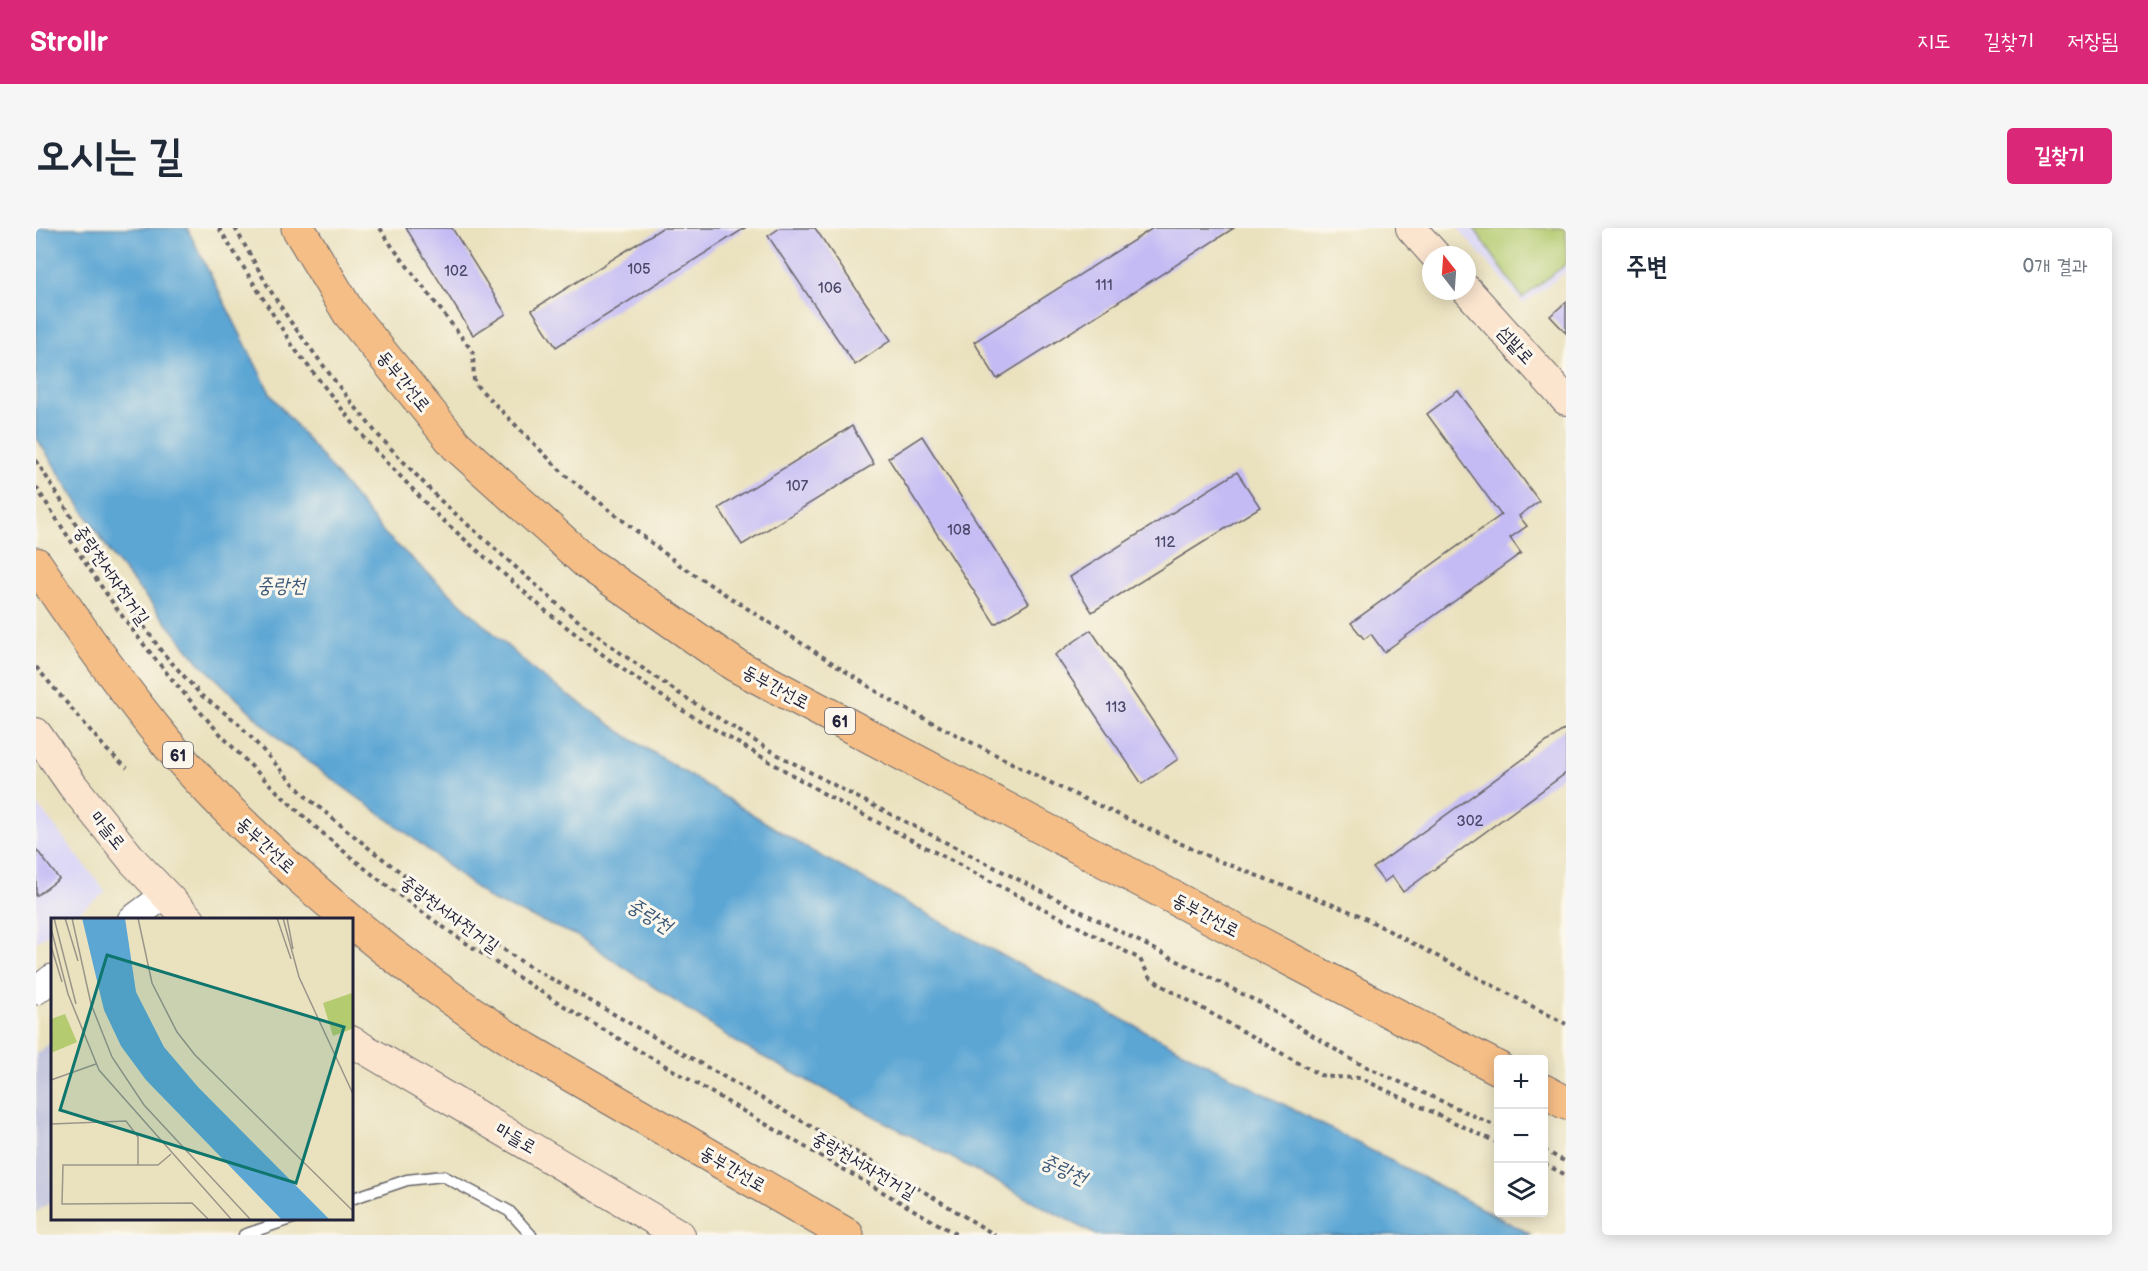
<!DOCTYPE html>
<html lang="ko">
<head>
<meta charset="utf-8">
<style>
  body { margin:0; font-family:"Balsamiq Sans","Poor Story",sans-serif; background:#f6f6f7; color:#1f2937 }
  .controls { position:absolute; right:18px; bottom:18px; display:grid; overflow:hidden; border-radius:6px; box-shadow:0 3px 15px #0003 }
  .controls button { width:54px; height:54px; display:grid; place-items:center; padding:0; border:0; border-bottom:2px solid #e0e1e3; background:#fff; color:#1f2937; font:30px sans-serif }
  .compass { position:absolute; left:1386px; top:18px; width:54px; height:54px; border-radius:50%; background:#fff; box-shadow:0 3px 15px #0003; rotate:343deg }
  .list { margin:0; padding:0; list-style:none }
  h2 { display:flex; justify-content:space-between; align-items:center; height:78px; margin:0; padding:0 24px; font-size:26px }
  h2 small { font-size:20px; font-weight:400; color:#747a83 }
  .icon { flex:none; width:33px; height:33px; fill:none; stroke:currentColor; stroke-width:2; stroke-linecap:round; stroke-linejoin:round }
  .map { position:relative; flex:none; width:1530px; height:1007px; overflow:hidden; border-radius:6px }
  header { display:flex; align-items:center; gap:36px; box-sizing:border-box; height:84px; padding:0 30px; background:#db2777; color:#fff }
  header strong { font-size:28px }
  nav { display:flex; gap:33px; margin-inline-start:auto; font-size:21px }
  .intro { display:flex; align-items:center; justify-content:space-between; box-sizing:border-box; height:144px; padding:0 36px }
  h1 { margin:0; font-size:42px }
  .button { padding:15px 27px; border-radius:6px; background:#db2777; color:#fff; font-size:21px; font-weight:700 }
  main { display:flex; gap:36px; padding:0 36px }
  aside { flex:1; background:#fff; border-radius:6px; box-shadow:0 3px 15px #0003 }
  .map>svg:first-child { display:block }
  .built { fill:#dad6f7 }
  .industrial { fill:#c0c2dd }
  .green { fill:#b4cb6f; stroke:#6b7655; stroke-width:1.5 }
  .water { fill:#5ca6d4; stroke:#3f6488; stroke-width:1.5 }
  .building { fill:#c4bbf4 }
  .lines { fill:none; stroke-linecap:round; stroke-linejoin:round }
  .service-casing { stroke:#686569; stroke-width:13 }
  .tertiary-casing { stroke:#686569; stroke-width:29 }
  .secondary-casing { stroke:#686569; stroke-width:32 }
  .trunk-casing { stroke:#686569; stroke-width:35 }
  .path { stroke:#686569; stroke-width:4; stroke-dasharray:4.5 4.5; stroke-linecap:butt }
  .service { stroke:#fff; stroke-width:10 }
  .tertiary { stroke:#fff; stroke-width:27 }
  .secondary { stroke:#fbe5cf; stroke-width:30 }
  .trunk { stroke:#f6be87; stroke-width:33 }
  .labels { text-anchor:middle; stroke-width:6; stroke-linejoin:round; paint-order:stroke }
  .number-label { font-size:15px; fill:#4a4869 }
  .shield { fill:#fbf7ec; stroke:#636270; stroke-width:1.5 }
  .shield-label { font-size:16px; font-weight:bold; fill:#22223b }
  .street-label { font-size:18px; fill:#22223b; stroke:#fbf7ec }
  .water-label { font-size:20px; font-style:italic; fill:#395778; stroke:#fbf7ec }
  .inset-road { fill:none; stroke:#9a958a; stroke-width:1.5 }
  .view { fill:#0f766e; fill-opacity:0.15; stroke:#0f766e; stroke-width:3 }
  .inset-edge { fill:none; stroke:#22223b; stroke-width:3 }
</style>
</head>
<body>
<header>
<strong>Strollr</strong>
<nav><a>지도</a><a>길찾기</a><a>저장됨</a></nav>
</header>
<div class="intro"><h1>오시는 길</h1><a class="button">길찾기</a></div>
<main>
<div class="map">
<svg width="1530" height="1007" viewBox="0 0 1530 1007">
  <rect width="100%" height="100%" fill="#fbf7ec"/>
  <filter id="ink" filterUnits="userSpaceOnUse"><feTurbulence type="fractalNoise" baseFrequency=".0167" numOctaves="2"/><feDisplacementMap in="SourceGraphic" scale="12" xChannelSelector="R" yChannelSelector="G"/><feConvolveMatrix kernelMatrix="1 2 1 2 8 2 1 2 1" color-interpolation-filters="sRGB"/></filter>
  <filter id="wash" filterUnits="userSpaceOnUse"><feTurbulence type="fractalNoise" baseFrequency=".008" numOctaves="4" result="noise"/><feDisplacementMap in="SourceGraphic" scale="24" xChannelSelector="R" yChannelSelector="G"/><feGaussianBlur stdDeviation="1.35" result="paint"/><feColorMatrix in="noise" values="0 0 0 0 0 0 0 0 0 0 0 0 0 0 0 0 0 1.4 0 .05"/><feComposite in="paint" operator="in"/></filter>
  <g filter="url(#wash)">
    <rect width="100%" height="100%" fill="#eae1be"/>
    <path class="built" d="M1422 0H1530V44L1487 76Z
      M0 575 70 664 31 692H16V703L0 714Z"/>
    <path class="industrial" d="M16 814V973L0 984V826Z"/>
    <path class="green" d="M1438 0H1530V36L1486 70Z"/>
    <path class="water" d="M0 0H151L235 167 349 306 502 446 600 514 774 622 1006 749 1496 1007H1060L705 817 541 708 455 672 372 606 248 516 163 434 79 332 0 209Z"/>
    <g id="blocks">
      <path class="building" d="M370 0H416L470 86 437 107Z
        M626 0H709L520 119 496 82Z
        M744 0H779L855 112 819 137 732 8Z
        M1117 0H1198L961 151 938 114Z
        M1530 74V105L1514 88Z
        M1422 163 1503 273 1483 288 1491 298 1474 310 1485 325 1348 424 1335 406 1328 411 1315 395 1465 287 1391 186Z
        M816 198 838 236 706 317 683 280Z
        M886 208 993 375 959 396 852 230Z
        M1201 244 1224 279 1056 384 1034 349Z
        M1055 402 1142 531 1106 556 1019 427Z
        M1530 500V545L1367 664 1356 648 1348 654 1337 640Z
        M0 621 23 651 0 668Z"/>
    </g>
  </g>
  <g filter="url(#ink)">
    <use href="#blocks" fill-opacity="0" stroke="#686569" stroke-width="1.5"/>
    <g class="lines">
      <g class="service-casing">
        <path id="service" d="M315 971 371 952 407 948 473 983 495 1007
          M208 1007 257 990"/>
      </g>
      <g class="tertiary-casing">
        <path id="tertiary" d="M95 692 130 666
          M0 763 16 750"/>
      </g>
      <g class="secondary-casing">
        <path id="secondary" d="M1375 0 1399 27
          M1431 62 1530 172
          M0 505 37 558 98 634 154 692
          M315 813 644 1007"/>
      </g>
      <g class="trunk-casing">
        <path id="trunk" d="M262 0 313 85 420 217 550 334 699 437 1261 735 1462 840
          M0 336C41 397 83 457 130 514 184 579 249 638 314 692
          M315 693C371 740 429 782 490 821L811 1007
          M1508 863 1530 875"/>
      </g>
      <path class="path" d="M183 0 258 120 331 213 400 286 511 384 575 433 646 482 753 545 797 571 1104 731 1113 748 1125 757 1284 847 1296 849 1324 850 1462 915
        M199 0 234 62 254 93 308 165 342 207 404 272 527 381 586 426 644 466 735 523 811 564 1224 775 1318 833 1462 899
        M344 0 355 17 437 124 438 155 529 247 645 338 862 477 1025 560 1178 631 1323 687 1530 796
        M0 232 69 343 126 424 166 468 201 494 268 567 334 621 454 712 486 734 859 946 959 1007
        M0 259C33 310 65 361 102 409 146 466 196 521 248 570 367 683 507 768 649 849 739 902 830 954 921 1007
        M0 439 71 522 91 540
        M1508 922 1530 934
        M1508 936 1530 947"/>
      <use href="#service" class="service"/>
      <use href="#tertiary" class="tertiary"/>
      <use href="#secondary" class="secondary"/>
      <use href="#trunk" class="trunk"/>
    </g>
  </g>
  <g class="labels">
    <g class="number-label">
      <text x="603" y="46">105</text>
      <text x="420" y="48">102</text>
      <text x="1068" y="62">111</text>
      <text x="794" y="65">106</text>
      <text x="761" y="263">107</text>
      <text x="923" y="307">108</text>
      <text x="1129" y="319">112</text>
      <text x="1080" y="484">113</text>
      <text x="1434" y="598">302</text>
    </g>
    <g class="shield">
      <rect x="789" y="480" width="30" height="26" rx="4.5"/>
      <rect x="127" y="514" width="30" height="26" rx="4.5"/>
    </g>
    <g class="shield-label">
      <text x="804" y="499">61</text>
      <text x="142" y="533">61</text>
    </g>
    <g class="street-label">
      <text transform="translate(1480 117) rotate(48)" y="6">섬밭로</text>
      <text transform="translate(368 153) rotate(51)" y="6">동부간선로</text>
      <text transform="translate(76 347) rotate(55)" y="6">중랑천서자전거길</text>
      <text transform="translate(740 459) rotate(28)" y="6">동부간선로</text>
      <text transform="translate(72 602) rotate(51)" y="6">마들로</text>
      <text transform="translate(230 617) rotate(43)" y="6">동부간선로</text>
      <text transform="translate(414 686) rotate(36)" y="6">중랑천서자전거길</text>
      <text transform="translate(1170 687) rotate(28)" y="6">동부간선로</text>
      <text transform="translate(480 910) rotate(30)" y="6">마들로</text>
      <text transform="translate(828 937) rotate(30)" y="6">중랑천서자전거길</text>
      <text transform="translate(697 941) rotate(30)" y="6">동부간선로</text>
    </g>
    <g class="water-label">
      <text x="245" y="364">중랑천</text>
      <text transform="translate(614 687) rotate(32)" y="7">중랑천</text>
      <text transform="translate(1028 941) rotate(24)" y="7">중랑천</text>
    </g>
  </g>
  <g transform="translate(15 690)">
    <rect width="302" height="302" fill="#eae1be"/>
    <path d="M301 75V111L282 118 272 85ZM14 96 26 124 0 135V101Z" fill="#b4cb6f"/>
    <path d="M31 0H74L85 74 113 129 147 169 278 301H230L95 162 70 128 53 92Z" fill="#5ca6d4"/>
    <path class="inset-road" d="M3 0 25 86M14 0 27 43M21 0 40 86 61 139 93 187 199 301M87 0 101 65 126 114 144 137 302 293M226 0 240 41M232 0 248 59 302 176M236 0 242 31M0 10 17 76 48 152 180 301M0 28 11 64M0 162 45 146M0 206 75 203 87 219V247M120 236 107 247H12L11 286 141 285 157 301"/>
    <path class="view" d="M56 37 293 109 245 265 9 192Z"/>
    <rect width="302" height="302" class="inset-edge"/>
  </g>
</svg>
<div class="controls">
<button>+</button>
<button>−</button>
<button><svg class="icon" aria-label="layers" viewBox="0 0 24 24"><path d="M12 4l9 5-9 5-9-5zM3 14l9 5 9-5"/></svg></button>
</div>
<svg class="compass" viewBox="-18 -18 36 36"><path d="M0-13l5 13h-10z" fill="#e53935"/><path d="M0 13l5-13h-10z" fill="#747a83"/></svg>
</div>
<aside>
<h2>주변<small>0개 결과</small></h2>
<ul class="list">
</ul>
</aside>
</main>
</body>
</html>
